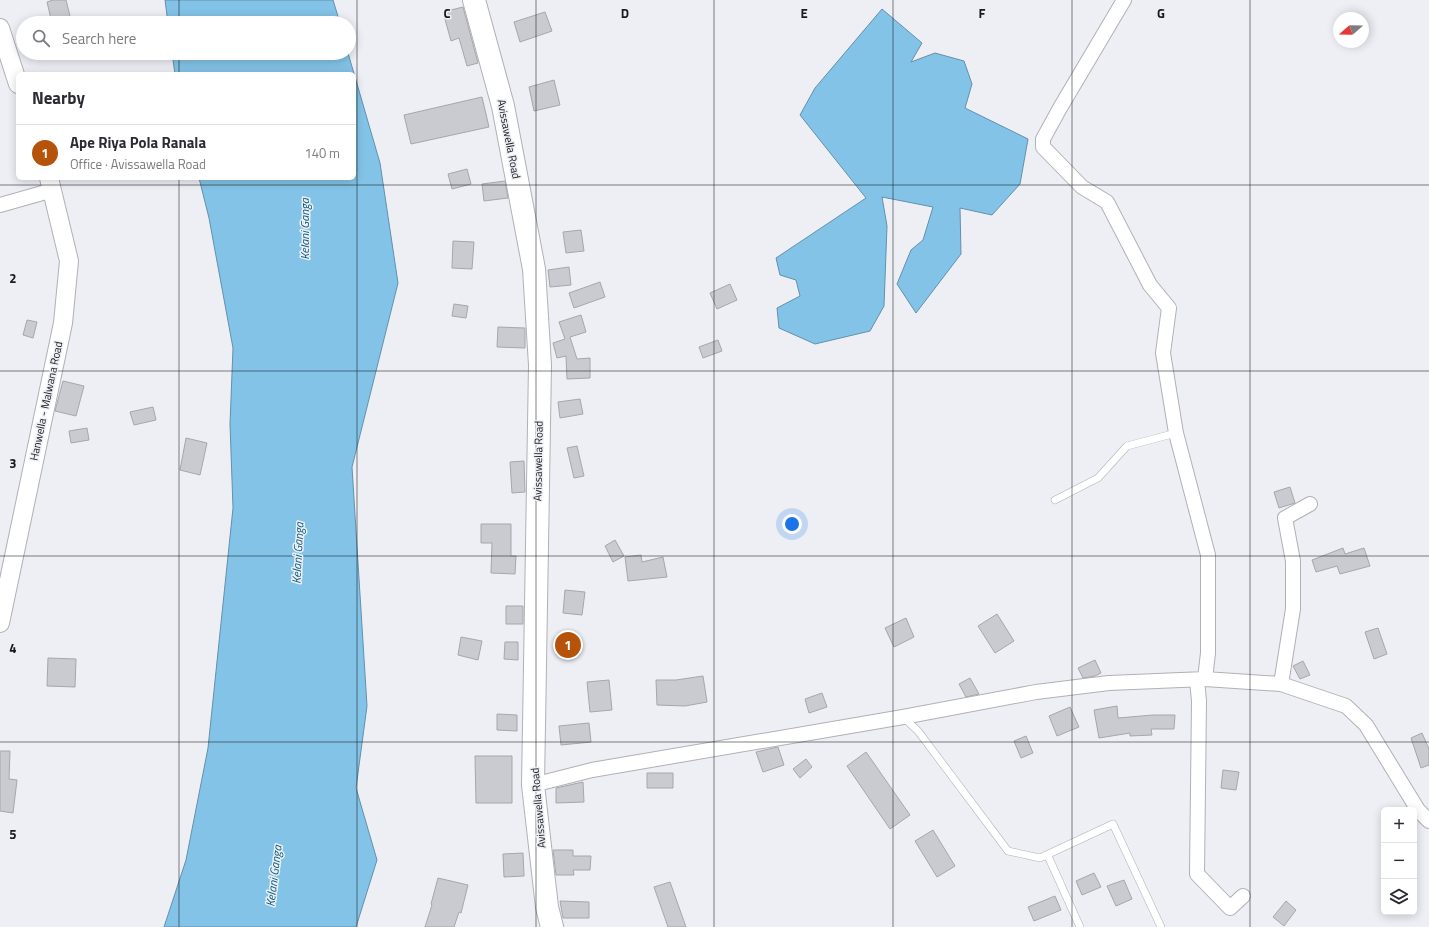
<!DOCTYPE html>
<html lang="en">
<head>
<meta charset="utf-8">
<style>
  body { margin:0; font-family:"Titillium Web",sans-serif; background:#f2f2f3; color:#2b2b33 }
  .controls { position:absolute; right:12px; bottom:12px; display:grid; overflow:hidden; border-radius:6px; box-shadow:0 2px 10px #0003 }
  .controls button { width:36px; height:36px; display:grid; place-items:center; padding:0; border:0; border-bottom:1px solid #e1e1e2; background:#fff; color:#2b2b33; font:20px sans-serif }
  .compass { position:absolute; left:1333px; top:12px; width:36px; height:36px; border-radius:50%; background:#fff; box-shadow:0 2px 10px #0003; rotate:250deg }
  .you { position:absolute; left:792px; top:524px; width:14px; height:14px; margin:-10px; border:3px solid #fff; border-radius:50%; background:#1a73e8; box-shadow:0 0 0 6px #1a73e833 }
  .badge { display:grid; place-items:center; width:26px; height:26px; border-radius:50%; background:#b45309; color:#fff; font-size:13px; font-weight:700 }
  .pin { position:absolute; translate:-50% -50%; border:2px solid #fff; box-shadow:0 1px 4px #0006 }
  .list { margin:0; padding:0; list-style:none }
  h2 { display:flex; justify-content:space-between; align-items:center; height:52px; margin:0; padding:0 16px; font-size:17px }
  h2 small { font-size:13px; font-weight:400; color:#7c7c81 }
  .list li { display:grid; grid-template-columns:26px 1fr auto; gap:12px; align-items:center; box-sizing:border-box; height:56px; padding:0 16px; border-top:1px solid #e1e1e2 }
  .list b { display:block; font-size:15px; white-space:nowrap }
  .list p { margin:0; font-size:13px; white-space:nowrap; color:#7c7c81 }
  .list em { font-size:13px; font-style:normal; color:#7c7c81 }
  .icon { flex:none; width:22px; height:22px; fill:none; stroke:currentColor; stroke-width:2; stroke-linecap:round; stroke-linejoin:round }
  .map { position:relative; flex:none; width:1429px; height:927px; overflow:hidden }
  .search { position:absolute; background:#fff; box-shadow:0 2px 10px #0003; left:16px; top:16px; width:340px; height:44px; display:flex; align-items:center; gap:10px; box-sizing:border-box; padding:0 14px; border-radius:22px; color:#7c7c81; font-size:15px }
  .panel { position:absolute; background:#fff; box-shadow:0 2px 10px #0003; left:16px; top:72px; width:340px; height:108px; border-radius:6px }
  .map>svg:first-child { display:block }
  .water { fill:#83c3e7; stroke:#6390aa }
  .building { fill:#cacbd0; stroke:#a6a6ac }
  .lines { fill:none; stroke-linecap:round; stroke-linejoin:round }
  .service-casing { stroke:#afb1b6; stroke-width:8 }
  .minor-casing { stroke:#afb1b6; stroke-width:16 }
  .tertiary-casing { stroke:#afb1b6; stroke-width:20 }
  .primary-casing { stroke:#afb1b6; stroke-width:24 }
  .service { stroke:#fff; stroke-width:7 }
  .minor { stroke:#fff; stroke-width:14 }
  .tertiary { stroke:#fff; stroke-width:18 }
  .primary { stroke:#fff; stroke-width:22 }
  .grid { fill:none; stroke:#18191b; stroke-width:1; stroke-opacity:0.55 }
  .labels { text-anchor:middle; stroke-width:3; stroke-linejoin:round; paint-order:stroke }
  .street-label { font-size:11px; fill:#18191b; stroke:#edeff5 }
  .water-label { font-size:12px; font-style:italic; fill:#085c7e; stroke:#edeff5 }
  .grid-label { font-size:13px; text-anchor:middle; font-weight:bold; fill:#18191b; stroke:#edeff5; stroke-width:3; stroke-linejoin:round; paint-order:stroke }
</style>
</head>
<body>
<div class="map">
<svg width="1429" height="927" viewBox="0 0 1429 927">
  <rect width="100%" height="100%" fill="#edeff5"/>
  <path class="water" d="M165 0H333L340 23H168Z
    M882 9 922 43 911 62 935 53 964 61 972 84 965 108 1028 139 1020 184 992 215 960 208 961 254 916 313 897 284 911 250 923 240 933 207 882 197 887 226 884 306 870 331 815 344 779 328 777 308 800 296 796 280 780 275 776 258 866 198 800 115 815 88Z
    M172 53H348L380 163 398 283 352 467 367 706 356 788 377 860 356 927H164L186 860 208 748 233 508 230 424 233 348 209 218 199 178H354V74H175Z"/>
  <path class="building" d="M53 0H66L71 20 52 23 47 2Z
    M463 7 478 63 467 66 459 38 451 41 443 12Z
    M545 12 552 31 520 42 514 22Z
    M554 80 560 105 534 111 529 87Z
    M482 97 489 127 411 144 404 115Z
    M467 169 471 184 452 189 448 174Z
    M505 181 508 198 484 201 482 184Z
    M581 230 584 251 566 253 563 232Z
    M453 241 474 242 472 269 452 268Z
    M569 267 571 285 550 287 548 270Z
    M600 282 605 297 574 308 569 293Z
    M730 284 737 300 717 309 710 293Z
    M454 304 468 306 466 318 452 316Z
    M581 315 586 332 570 337 577 359 590 358V378L567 379 566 356 557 358 553 343 565 339 559 322Z
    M27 320 37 322 33 338 23 335Z
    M498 327 525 328V348L497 347Z
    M718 340 722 351 703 358 699 347Z
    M63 381 84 386 76 416 55 411Z
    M580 399 583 414 560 418 558 402Z
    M153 407 156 420 134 425 130 412Z
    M87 428 89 440 71 443 69 431Z
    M186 438 207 443 200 475 180 470Z
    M577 446 584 476 574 478 567 448Z
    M524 461 525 492 512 493 510 462Z
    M1290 487 1295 503 1279 508 1274 492Z
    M481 524H511V556H516L515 574 491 573 492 543H481Z
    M615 540 624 556 613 562 605 546Z
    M1343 548 1345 554 1364 548 1370 566 1340 574 1337 566 1316 572 1312 560Z
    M641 555 642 562 663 557 667 577 628 581 625 557Z
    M565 590 585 592 582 615 563 613Z
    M506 606H523V624H506Z
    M997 614 1014 641 995 653 978 626Z
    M906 618 914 637 894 647 885 628Z
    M1378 628 1387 654 1374 659 1365 632Z
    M461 637 482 641 478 660 458 655Z
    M505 642H518V660L504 659Z
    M48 658 76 659 75 687 47 686Z
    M1095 660 1101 673 1095 676 1083 678 1078 668Z
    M1303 661 1310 675 1300 679 1293 666Z
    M703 676 707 702 685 706 657 705 656 680H676Z
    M970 678 979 694 966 697 959 684Z
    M609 680 612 710 590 712 587 682Z
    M822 693 827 707 809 713 805 699Z
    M1117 706 1118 718 1153 715H1175L1174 729H1151L1152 735 1130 736V733L1099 738 1094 710Z
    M1070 707 1079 727 1057 736 1049 716Z
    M497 714 517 715V731L497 730Z
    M589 723 591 742 561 745 559 726Z
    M1422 733 1429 749V765L1421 768 1411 738Z
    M1026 736 1033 753 1021 758 1014 741Z
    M778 747 784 765 763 772 756 752Z
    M0 751H10L9 779 17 780 13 813 0 811Z
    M866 752 910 815 890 829 847 766Z
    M475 756H512V803H476Z
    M806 759 812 767 800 778 793 769Z
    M1223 770 1239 772 1236 790 1221 788Z
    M647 773H673V788H647Z
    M583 782 584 802 556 803V788Z
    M933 830 955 866 937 877 915 841Z
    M553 850H573V856H591L590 870H573L574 875H556Z
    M523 853 524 876 504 877 503 854Z
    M1094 873 1101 887 1082 895 1076 881Z
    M438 878 468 885 461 913 459 912 454 927H425L432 905 431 904Z
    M1124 880 1132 899 1116 906 1107 886Z
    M670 882 686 927H668L654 887Z
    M1055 896 1061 910 1034 921 1028 907Z
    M560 901 589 902V918H563Z
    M1286 901 1296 910 1284 926 1273 917Z"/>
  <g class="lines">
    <g class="service-casing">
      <path id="service" d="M1055 500 1098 478 1127 446 1176 433
        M903 717 918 731 1008 851 1040 858 1113 824 1161 927
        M1048 856 1080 927"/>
    </g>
    <g class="minor-casing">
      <path id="minor" d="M1124 0 1060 108 1043 139V147L1082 187 1107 202 1150 285 1169 308 1163 353 1176 433 1208 555V653L1205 679
        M0 205 53 190
        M1197 680 1199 701 1197 874 1230 908 1243 896
        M1281 684 1293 609V561L1285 518 1310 504
        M533 785 592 770 903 717 1036 692 1109 683 1205 679 1281 684 1346 706 1366 725 1418 810 1429 821"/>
    </g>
    <g class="tertiary-casing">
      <path id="tertiary" d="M0 28 18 84
        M0 623 63 323 69 261 49 178"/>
    </g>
    <g class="primary-casing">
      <path id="primary" d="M474 0 503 106 534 269 540 365 533 785 547 907 552 927"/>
    </g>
    <use href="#service" class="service"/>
    <use href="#minor" class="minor"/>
    <use href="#tertiary" class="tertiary"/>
    <use href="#primary" class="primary"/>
  </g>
  <path class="grid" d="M179 0V23M357 0V927M536 0V927M714 0V927M893 0V927M1072 0V927M1250 0V927M179 53V74M179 178V927M0 185H1429M0 371H1429M0 556H1429M0 742H1429"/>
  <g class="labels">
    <g class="street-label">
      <text transform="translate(509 139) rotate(79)" y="4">Avissawella Road</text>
      <text transform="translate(46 401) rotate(-78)" y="4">Hanwella - Malwana Road</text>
      <text transform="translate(538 461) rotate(-89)" y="4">Avissawella Road</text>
      <text transform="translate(538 808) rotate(-95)" y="4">Avissawella Road</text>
    </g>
    <g class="water-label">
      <text transform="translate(305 229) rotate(-90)" y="4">Kelani Ganga</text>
      <text transform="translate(298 553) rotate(-87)" y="4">Kelani Ganga</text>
      <text transform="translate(274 876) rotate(-83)" y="4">Kelani Ganga</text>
    </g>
  </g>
  <g class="grid-label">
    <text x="447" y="18">C</text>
    <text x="625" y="18">D</text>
    <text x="804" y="18">E</text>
    <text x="982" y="18">F</text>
    <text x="1161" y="18">G</text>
    <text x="13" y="283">2</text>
    <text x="13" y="468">3</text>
    <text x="13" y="653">4</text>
    <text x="13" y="839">5</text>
  </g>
</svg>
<div class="controls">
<button>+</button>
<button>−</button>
<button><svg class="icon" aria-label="layers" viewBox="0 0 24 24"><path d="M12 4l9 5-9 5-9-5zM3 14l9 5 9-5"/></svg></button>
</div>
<svg class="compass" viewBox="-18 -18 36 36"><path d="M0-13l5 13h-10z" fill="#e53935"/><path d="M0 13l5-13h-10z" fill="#7c7c81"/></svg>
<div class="you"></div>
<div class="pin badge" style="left:568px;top:645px">1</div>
<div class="search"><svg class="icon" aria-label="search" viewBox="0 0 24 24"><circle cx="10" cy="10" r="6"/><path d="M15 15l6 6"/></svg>Search here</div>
<section class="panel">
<h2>Nearby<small></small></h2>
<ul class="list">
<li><span class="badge">1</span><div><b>Ape Riya Pola Ranala</b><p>Office · Avissawella Road</p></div><em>140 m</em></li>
</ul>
</section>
</div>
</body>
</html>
